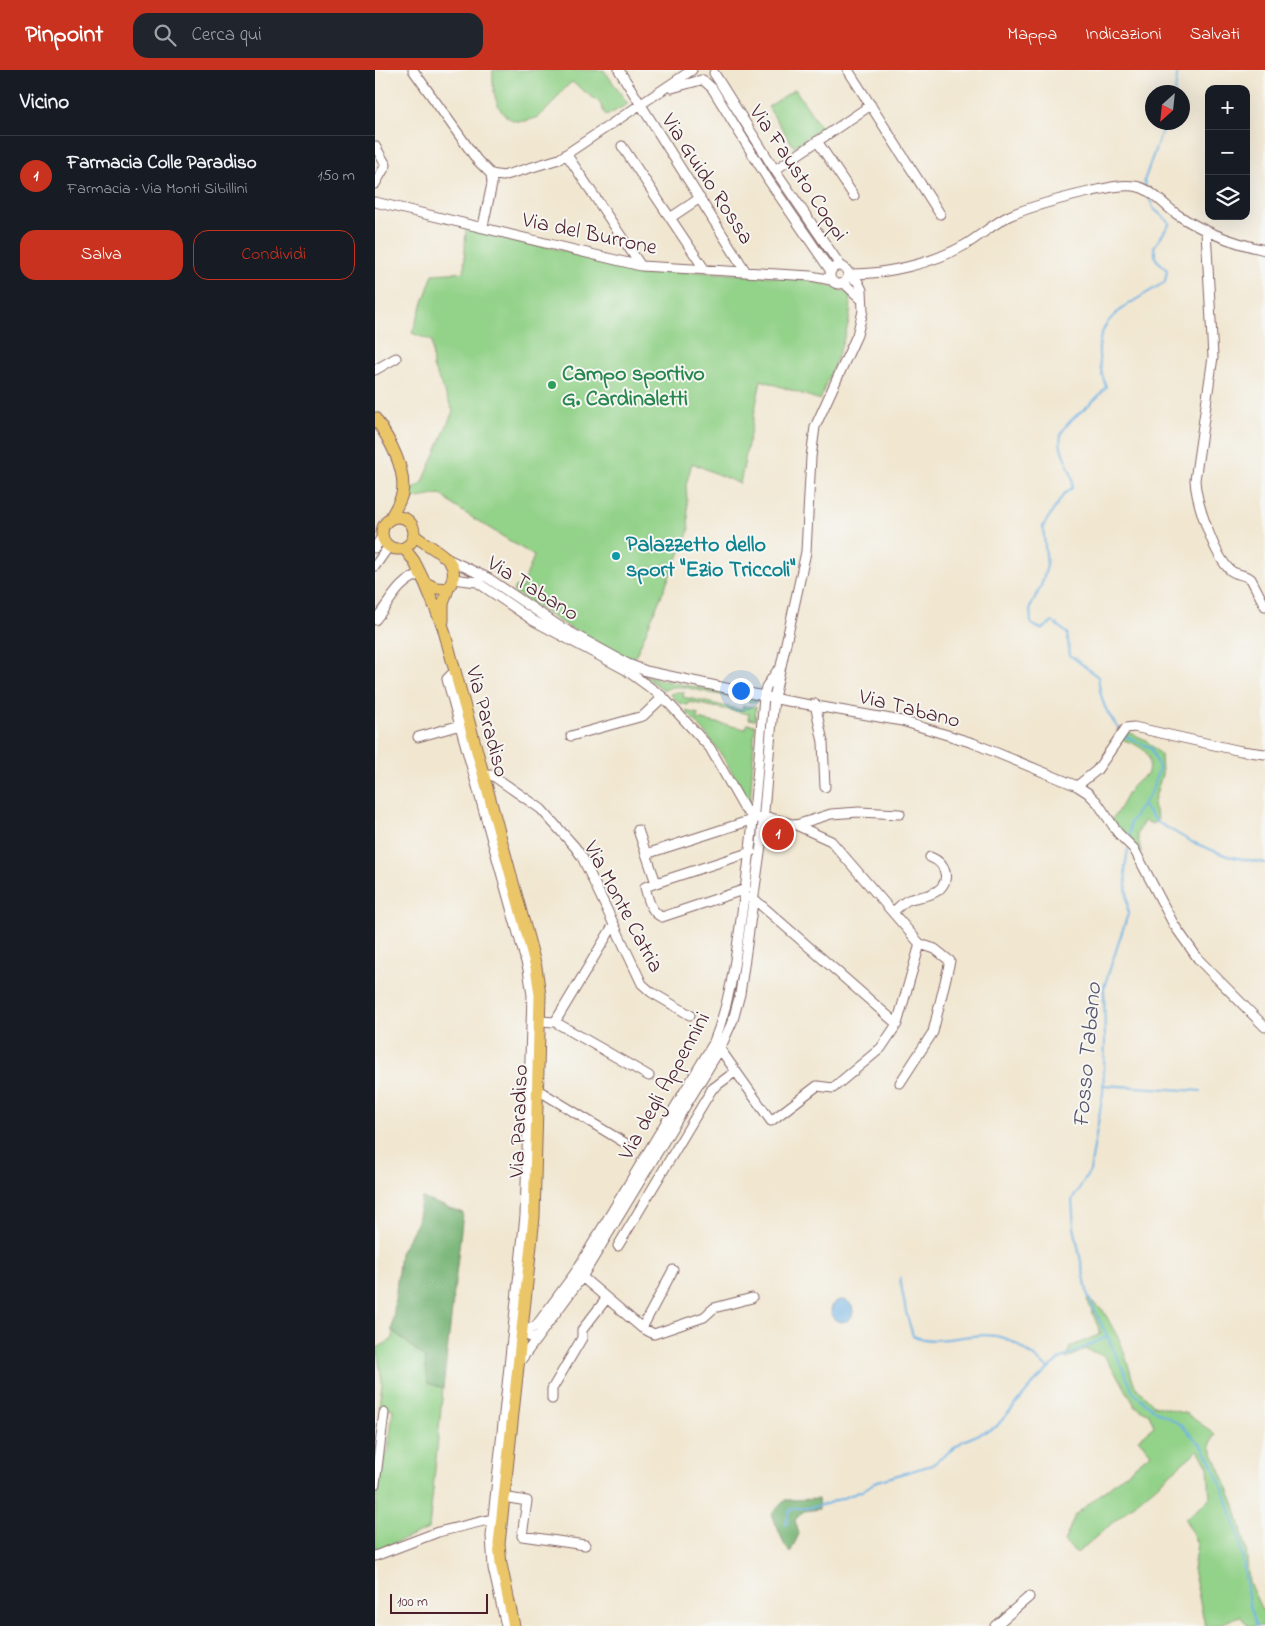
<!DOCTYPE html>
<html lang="it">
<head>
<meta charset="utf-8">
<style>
  body { margin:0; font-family:"Indie Flower",sans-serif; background:#20242c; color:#f1f3f6 }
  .controls { position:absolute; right:15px; top:15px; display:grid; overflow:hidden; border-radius:10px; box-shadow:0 5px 20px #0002 }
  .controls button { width:45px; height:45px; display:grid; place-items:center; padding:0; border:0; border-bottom:1px solid #363941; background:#171b24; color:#f1f3f6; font:25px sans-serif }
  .compass { position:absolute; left:770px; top:15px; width:45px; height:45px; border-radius:50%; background:#171b24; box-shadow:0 5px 20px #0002; rotate:207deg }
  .scale { position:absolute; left:15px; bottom:12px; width:98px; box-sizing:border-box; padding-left:5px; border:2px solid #4a1f2b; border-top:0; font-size:14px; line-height:18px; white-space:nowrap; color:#4a1f2b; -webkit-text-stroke:4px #f6f6f2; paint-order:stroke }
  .you { position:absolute; left:365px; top:620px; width:18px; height:18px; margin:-12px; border:4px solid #fff; border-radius:50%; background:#1a73e8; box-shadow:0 0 0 8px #1a73e833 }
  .badge { display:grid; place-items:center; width:32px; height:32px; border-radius:50%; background:#c8321e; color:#fff; font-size:16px; font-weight:700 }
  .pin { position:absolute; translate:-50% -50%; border:2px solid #fff; box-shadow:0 1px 5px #0006 }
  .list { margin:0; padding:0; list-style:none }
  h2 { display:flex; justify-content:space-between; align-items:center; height:65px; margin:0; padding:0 20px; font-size:21px }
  h2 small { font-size:16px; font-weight:400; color:#9ea1a6 }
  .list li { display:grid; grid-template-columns:32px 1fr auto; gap:15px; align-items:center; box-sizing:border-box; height:80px; padding:0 20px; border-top:1px solid #363941 }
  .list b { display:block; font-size:19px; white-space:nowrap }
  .list p { margin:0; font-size:16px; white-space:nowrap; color:#9ea1a6 }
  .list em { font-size:16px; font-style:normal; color:#9ea1a6 }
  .actions { display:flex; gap:10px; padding:15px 20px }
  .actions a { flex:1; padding:11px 0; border:1px solid #c8321e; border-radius:15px; text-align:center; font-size:18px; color:#c8321e }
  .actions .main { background:#c8321e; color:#fff }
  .icon { flex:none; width:28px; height:28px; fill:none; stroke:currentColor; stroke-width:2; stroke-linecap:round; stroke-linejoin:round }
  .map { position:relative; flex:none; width:890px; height:1556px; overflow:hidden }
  header { display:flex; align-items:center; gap:30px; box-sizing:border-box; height:70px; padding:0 25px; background:#c8321e; color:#fff }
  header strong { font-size:24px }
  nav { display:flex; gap:28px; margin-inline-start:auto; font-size:18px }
  .search { width:350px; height:45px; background:#20242c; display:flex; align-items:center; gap:12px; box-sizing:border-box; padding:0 18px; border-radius:15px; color:#9ea1a6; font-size:19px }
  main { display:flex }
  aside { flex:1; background:#171b24 }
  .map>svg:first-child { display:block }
  .green { fill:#93d289; stroke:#6e785a }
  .forest { fill:#76b475; stroke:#606a50 }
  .water { fill:#6fb3e5; stroke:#5c6988 }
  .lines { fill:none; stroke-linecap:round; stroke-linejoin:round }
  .stream { stroke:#6fb3e5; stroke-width:2 }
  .minor-casing { stroke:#846565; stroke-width:11 }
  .major-casing { stroke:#846565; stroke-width:13 }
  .minor { stroke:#fff; stroke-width:9 }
  .major { stroke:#ebc669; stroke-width:11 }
  .leisure-dot { fill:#2e9e5b; stroke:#f6f6f2; stroke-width:2 }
  .culture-dot { fill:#0f9aa8; stroke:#f6f6f2; stroke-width:2 }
  .labels { text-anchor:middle; stroke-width:4; stroke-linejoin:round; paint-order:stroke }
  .street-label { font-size:22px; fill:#4a1f2b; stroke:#f6f6f2 }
  .leisure-label { font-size:22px; font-weight:bold; fill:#27864d; stroke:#f6f6f2; text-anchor:start }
  .culture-label { font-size:22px; font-weight:bold; fill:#0d838f; stroke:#f6f6f2; text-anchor:start }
  .water-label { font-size:24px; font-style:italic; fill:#57536c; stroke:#f6f6f2 }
</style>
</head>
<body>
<header>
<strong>Pinpoint</strong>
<div class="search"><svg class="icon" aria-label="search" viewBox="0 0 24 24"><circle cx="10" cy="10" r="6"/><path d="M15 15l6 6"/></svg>Cerca qui</div>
<nav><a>Mappa</a><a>Indicazioni</a><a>Salvati</a></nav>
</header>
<main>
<aside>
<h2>Vicino<small></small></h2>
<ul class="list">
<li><span class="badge">1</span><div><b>Farmacia Colle Paradiso</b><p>Farmacia · Via Monti Sibillini</p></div><em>150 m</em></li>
</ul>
<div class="actions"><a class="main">Salva</a><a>Condividi</a></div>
</aside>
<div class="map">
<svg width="890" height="1556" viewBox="0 0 890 1556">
  <rect width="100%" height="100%" fill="#f6f6f2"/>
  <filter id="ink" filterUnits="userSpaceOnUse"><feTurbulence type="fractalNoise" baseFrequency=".02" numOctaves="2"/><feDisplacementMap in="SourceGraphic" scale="10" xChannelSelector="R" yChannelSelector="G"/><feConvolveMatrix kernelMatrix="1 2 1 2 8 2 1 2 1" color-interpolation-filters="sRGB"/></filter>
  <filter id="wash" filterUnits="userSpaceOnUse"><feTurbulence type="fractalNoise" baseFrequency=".0096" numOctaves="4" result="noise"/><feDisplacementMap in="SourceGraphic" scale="20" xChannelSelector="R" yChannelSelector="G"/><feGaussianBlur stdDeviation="1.12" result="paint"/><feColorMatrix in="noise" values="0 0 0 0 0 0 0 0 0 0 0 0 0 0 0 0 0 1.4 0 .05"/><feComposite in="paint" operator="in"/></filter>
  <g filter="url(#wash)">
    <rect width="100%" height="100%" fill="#f1e7d1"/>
    <path class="green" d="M118 0H229L253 34 231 46 225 33 197 12C183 22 175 43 158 49 124 61 116 24 118 0Z
      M420 19 446 58 419 77 393 37Z
      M91 157 259 198 422 208 443 212 474 223C483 249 454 304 445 330L386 310 365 414 317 393 311 415 314 461 258 592 185 552 138 521 141 516 146 519 159 486 79 436 66 424 37 429 34 423 48 412 78 341 58 297 57 271 37 263 58 204 89 202Z
      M264 602 281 609 381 629V633L309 617H297L289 620Z
      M301 622H309L308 627 367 640 368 636 381 637 380 650 373 649 374 644 314 632 313 635 304 633 295 624Z
      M310 641 323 644 322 649 371 659 372 654 380 655 375 735C357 700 339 668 310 641Z
      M751 661 771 670 786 685 787 704 778 735 783 749 779 754 769 751 762 764 766 782 757 776 737 749C751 732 751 716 772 705 780 682 766 676 746 669Z
      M712 1229 728 1240 746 1273 760 1316 779 1335 812 1344 840 1364 835 1376 860 1435 871 1478 874 1513 890 1546V1556H873L865 1546 840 1556H830L818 1499 822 1474 810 1449 835 1429 833 1396 823 1380 702 1483 689 1472 700 1445 776 1383 763 1369 779 1356 774 1344 760 1336 746 1311 729 1286 711 1279 691 1289 695 1277 726 1264Z
      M17 1260 50 1288 53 1313 68 1318 54 1459 0 1481V1441L6 1388 13 1383 18 1339 4 1336 7 1312 2 1278 18 1269Z"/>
    <path class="forest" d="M47 1128 88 1143 68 1318 53 1313 50 1288 17 1260 25 1183 41 1155Z
      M443 1429 444 1439 429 1441 420 1450 424 1464 415 1483 409 1474 397 1444 410 1430Z"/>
    <path class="water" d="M456 1241a11 11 0 1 1 22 0a11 11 0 1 1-22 0Z"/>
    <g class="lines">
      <path class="stream" d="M800 22 803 0
        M771 117 769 111 790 52
        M746 661C730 642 726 632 723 607L695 585 692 563 678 552 666 559 656 554 655 538 666 516 672 496 668 456 689 424 697 418C702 398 676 379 689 359 698 344 719 335 731 317 708 251 742 242 790 212L792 200 781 189 779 177 795 153 778 138 774 126
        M749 665 776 678 784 698 777 721 755 753V769
        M767 735 782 752 817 772 852 786 890 793
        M753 779 750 798 753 844 729 917 730 971 728 1023 715 1101 697 1130 699 1157 713 1226 759 1323 778 1339 806 1355 827 1376 836 1391 850 1424 865 1471 874 1533 882 1556
        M728 1015 826 1021
        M525 1208 531 1242 538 1266C565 1277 597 1260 626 1267 644 1272 659 1288 674 1299
        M411 1455 414 1441 420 1438H434L451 1434 487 1421 502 1411 557 1395 588 1371 621 1357 660 1312 683 1290 731 1267"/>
    </g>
  </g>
  <g filter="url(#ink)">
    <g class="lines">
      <g class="minor-casing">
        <path id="minor" d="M38 0 102 90 116 104 117 114 108 156
          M244 0 371 202
          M473 0 565 144
          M339 3 400 100 465 195
          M328 10 337 18 394 111 455 200
          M297 18 326 10
          M442 71 479 126
          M0 76 11 95 0 114
          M247 76 330 200
          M192 85 266 196
          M400 100 496 35
          M116 104 128 106 184 89 317 0
          M0 132 266 196 436 206 456 210
          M295 148 325 128
          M831 161 838 287 820 410C821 432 839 485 855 500 861 505 869 504 876 509L890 536
          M455 205a9 9 0 1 1 18 0a9 9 0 1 1-18 0Z
          M473 204C509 205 559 193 590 175 605 166 618 154 634 146 659 135 688 128 714 122 728 119 744 114 759 116 777 118 789 136 803 145 830 163 859 173 890 180
          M469 213 487 230
          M0 300 21 288
          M0 478 7 466
          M75 490 113 508 184 556 253 594 271 601 407 630 527 651 598 673 702 716 713 723 722 732 743 763 759 779 799 855 824 890 890 957
          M0 496 14 476
          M78 509 102 512 159 551 251 600 288 627 335 678 369 738 379 748
          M0 550C16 532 21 513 45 504
          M80 601 72 609 153 899 157 925 150 1146 116 1466 118 1498 131 1556
          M440 634 448 672 450 717
          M196 666 268 646 288 627
          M43 667 89 654
          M103 706 117 705 166 739 200 777 207 787 267 914 276 922 315 945
          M702 716 722 700 751 658 759 657 866 681 890 684
          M263 760 281 813 270 817C273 828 275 842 287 847L371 819
          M271 784 389 746 421 755 456 744 484 742 525 744
          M281 813 376 782
          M375 828 379 829 522 954
          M518 842C523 838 528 832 533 830 541 827 549 827 556 824 577 816 574 794 555 787
          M165 951 180 952 239 854
          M180 952 274 1006
          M341 976 345 979 396 1051 442 1016 458 1018 506 978 522 954 545 874 456 771 421 755
          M525 1013 558 962 575 891 560 879 545 874
          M163 1020 250 1073
          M243 1176 337 1019 361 1001
          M207 1207 267 1258 279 1264 329 1247 339 1238 377 1228
          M267 1258 298 1200
          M164 1265 157 1268 147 1262 161 1256 200 1203 338 974C355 933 360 892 366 849 377 775 383 700 389 626L391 617 402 601
          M143 1294 207 1207 345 979 358 950 365 924 386 775 399 628 431 482 436 387 440 357 482 265 488 241 487 220 483 212 473 204
          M177 1329V1319L207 1268V1260L232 1228
          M0 1414 9 1343
          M128 1427 152 1431 147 1466 210 1475
          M0 1486 63 1462 117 1449
          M620 1556 654 1527"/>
      </g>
      <g class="major-casing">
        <path id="major" d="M0 348C13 367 32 399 27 424 25 432 19 441 15 449
          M7 463a16 16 0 1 1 32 0a16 16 0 1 1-32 0Z
          M29 478 39 491 50 513 61 518 73 519C92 489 57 481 39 465
          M50 513 68 557 161 897 165 925 159 1147 124 1474 126 1494 139 1556
          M68 551V534L73 519"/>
      </g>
      <use href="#minor" class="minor"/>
      <use href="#major" class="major"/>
    </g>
  </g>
  <circle class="leisure-dot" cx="177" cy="315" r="5"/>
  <circle class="culture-dot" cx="241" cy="486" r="5"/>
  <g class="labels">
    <g class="street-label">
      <text transform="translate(425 102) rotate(56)" y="8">Via Fausto Coppi</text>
      <text transform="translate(334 108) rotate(57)" y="8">Via Guido Rossa</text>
      <text transform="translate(215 162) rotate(12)" y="8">Via del Burrone</text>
      <text transform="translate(159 517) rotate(32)" y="8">Via Tabano</text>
      <text transform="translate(535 637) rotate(14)" y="8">Via Tabano</text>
      <text transform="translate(114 651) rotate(75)" y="8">Via Paradiso</text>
      <text transform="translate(250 836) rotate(62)" y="8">Via Monte Catria</text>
      <text transform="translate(288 1015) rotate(-61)" y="8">Via degli Appennini</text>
      <text transform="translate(142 1051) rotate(-88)" y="8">Via Paradiso</text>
    </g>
    <g class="leisure-label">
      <text x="187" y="310">Campo sportivo<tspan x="187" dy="25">G. Cardinaletti</tspan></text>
    </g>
    <g class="culture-label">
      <text x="251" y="481">Palazzetto dello<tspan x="251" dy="25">sport "Ezio Triccoli"</tspan></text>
    </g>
    <g class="water-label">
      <text transform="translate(711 985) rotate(-85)" y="8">Fosso Tabano</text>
    </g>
  </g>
</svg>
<div class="controls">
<button>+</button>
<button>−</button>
<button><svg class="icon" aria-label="layers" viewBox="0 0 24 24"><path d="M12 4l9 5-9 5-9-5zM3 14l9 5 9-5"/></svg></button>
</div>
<svg class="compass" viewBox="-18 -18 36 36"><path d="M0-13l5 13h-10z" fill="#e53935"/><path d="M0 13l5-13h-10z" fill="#9ea1a6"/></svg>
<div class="scale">100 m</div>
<div class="you"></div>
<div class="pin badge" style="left:403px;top:764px">1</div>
</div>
</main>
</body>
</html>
